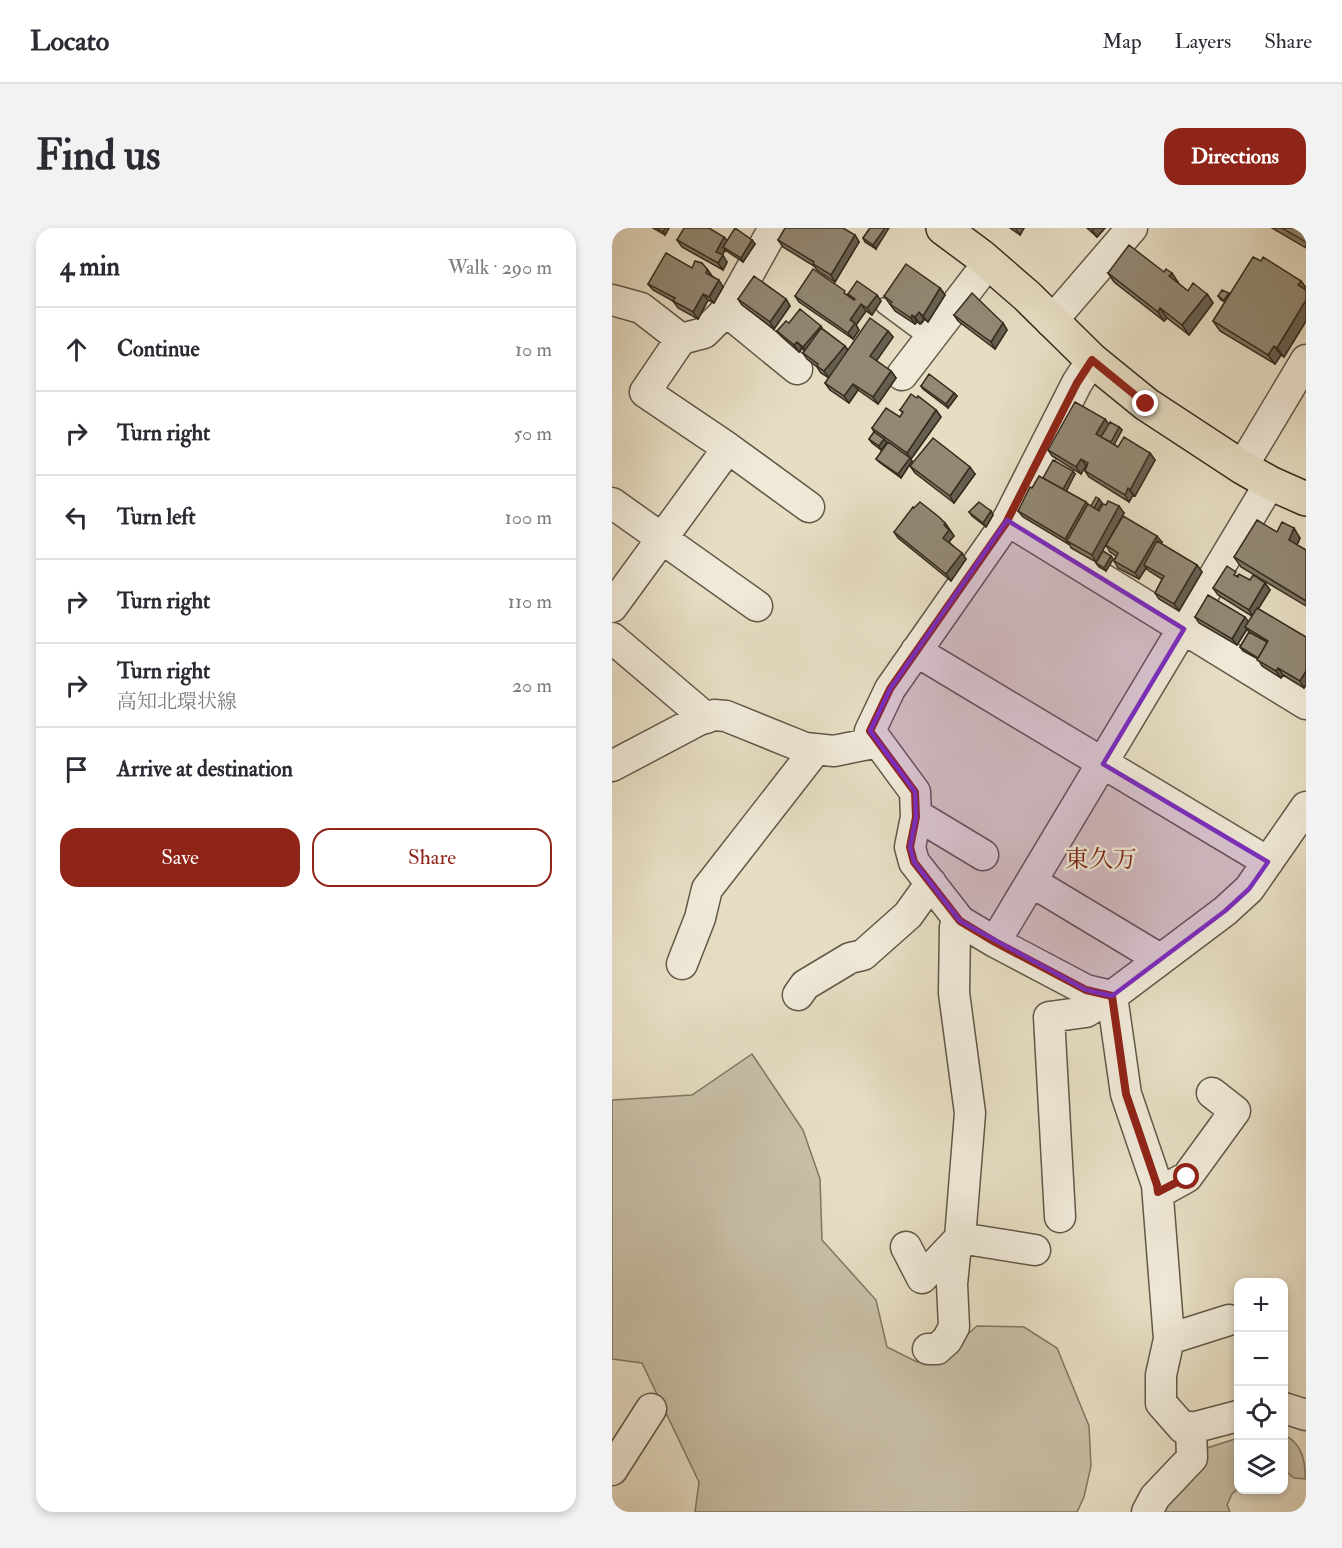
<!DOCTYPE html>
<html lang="en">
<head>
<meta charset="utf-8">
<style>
  body { margin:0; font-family:"IM FELL Double Pica","Noto Serif JP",serif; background:#f2f2f3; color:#2b2b33 }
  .controls { position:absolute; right:18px; bottom:18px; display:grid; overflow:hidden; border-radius:12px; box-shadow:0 3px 9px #0003 }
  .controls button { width:54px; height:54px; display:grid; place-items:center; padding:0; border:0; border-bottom:2px solid #e1e1e2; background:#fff; color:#2b2b33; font:30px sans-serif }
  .stop { position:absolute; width:18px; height:18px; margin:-14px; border:4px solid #8f2418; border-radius:50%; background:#fff }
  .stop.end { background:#8f2418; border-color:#fff; box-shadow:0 2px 6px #0008 }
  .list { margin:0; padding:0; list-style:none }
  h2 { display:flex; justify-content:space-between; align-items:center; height:78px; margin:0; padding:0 24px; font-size:26px }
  h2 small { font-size:20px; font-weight:400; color:#7c7c81 }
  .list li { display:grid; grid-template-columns:39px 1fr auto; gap:18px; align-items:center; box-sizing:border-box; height:84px; padding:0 24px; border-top:2px solid #e1e1e2 }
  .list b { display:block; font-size:22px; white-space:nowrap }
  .list p { margin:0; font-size:20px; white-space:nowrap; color:#7c7c81 }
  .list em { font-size:20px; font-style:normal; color:#7c7c81 }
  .actions { display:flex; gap:12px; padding:18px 24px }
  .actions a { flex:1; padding:14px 0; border:2px solid #8f2418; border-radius:18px; text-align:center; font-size:21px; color:#8f2418 }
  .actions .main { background:#8f2418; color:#fff }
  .icon { flex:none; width:33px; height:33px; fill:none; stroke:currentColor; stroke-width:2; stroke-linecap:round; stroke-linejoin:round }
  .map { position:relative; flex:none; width:694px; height:1284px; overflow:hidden; border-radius:18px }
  header { display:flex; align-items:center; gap:36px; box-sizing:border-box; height:84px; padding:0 30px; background:#fff; border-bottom:2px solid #e1e1e2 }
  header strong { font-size:28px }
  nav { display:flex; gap:33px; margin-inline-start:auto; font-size:21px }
  .intro { display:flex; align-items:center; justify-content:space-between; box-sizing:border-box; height:144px; padding:0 36px }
  h1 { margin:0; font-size:42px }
  .button { padding:15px 27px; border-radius:18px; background:#8f2418; color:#fff; font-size:21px; font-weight:700 }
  main { display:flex; gap:36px; padding:0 36px }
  aside { flex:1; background:#fff; border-radius:18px; box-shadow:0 3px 9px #0003 }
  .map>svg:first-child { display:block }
  .green { fill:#c8bfa7; stroke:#7f7662; stroke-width:1.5 }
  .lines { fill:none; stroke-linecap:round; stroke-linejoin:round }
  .service-casing { stroke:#625847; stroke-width:18 }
  .minor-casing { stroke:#625847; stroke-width:33 }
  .primary-casing { stroke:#362c1e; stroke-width:36 }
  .service { stroke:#efe9d8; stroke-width:15 }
  .minor { stroke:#efe9d8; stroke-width:30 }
  .primary { stroke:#e6ddc3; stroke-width:33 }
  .wall { fill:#7e7564; stroke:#362c1e; stroke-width:1.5 }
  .shaded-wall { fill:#665f51; stroke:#362c1e; stroke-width:1.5 }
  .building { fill:#928874; stroke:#362c1e; stroke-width:1.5 }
  .route { stroke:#8f2418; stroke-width:8 }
  .marked { fill:#7b2cbf; fill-opacity:0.2; stroke:#7b2cbf; stroke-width:4.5; stroke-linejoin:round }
  .labels { text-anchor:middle; stroke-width:5; stroke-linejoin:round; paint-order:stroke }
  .quarter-label { font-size:24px; fill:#7a1f14; stroke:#efe9d8 }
</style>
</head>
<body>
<header>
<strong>Locato</strong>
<nav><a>Map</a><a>Layers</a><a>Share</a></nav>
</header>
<div class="intro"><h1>Find us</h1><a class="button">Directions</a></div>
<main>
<aside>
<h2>4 min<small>Walk · 290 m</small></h2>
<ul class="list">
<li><svg class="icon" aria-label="ahead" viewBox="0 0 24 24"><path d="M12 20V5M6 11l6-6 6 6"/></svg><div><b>Continue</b></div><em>10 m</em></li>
<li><svg class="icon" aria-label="right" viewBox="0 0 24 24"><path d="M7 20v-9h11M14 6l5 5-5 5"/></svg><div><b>Turn right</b></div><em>50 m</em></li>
<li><svg class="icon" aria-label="left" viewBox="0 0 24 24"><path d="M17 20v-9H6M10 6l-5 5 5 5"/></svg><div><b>Turn left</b></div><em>100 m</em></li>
<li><svg class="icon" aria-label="right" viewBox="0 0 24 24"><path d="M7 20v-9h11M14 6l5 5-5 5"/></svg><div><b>Turn right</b></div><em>110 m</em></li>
<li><svg class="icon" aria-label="right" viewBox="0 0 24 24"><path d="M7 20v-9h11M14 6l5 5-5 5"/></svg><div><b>Turn right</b><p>高知北環状線</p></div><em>20 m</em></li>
<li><svg class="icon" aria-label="arrive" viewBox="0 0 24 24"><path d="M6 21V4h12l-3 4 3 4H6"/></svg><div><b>Arrive at destination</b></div></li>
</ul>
<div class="actions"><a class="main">Save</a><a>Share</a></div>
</aside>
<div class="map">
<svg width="694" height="1284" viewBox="0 0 694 1284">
  <rect width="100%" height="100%" fill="#e6ddc3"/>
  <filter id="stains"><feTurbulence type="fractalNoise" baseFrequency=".00333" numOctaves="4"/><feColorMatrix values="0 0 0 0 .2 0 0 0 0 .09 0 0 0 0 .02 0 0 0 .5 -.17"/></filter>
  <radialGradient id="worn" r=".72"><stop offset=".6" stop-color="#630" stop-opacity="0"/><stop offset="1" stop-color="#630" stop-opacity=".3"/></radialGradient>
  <path class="green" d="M140 826 191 902 208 951 210 1012 264 1072 275 1119 305 1134 326 1132 365 1098 412 1099 445 1120 477 1198 479 1238 472 1269 465 1284H83L87 1254 30 1135 0 1131V873L1 872 80 867Z
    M672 1207C689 1214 694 1233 693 1251L682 1250 672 1242Z
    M626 1210V1261L620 1266 615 1277 618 1284H542L592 1221Z"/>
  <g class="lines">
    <g class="service-casing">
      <path id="service" d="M272 78 318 112"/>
    </g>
    <g class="minor-casing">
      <path id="minor" d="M0 72 29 80 69 111
        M114 83 185 141
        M439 94 520 0
        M480 132 465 155 394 295 278 461 258 503 303 564 304 589 298 619 302 634 348 693 383 714 474 762 500 768
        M290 147 376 35
        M116 220 197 279
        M630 239 694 132
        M0 275 145 378
        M395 292 694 476
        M0 379 116 220 33 164 69 111 92 105 114 83 122 72 162 0
        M0 410 94 490
        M304 423 656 634
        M0 538 87 492 102 487 114 488 193 520 222 523 266 514
        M304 589 313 592 371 627
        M420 654 548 731
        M348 693 343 699 342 765 358 885 348 1010 423 1022
        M383 714 658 255
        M70 736 88 690 95 661 204 521
        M186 767 193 757 238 730 251 727 296 687 319 655
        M500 768 514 866 545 957 557 1111 549 1147V1175L571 1200 584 1199 626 1188
        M546 965 575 949 623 883 600 865
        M448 989 437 789 474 784 500 768 613 683 637 661 694 579
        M294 1019 310 1050 348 1010
        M557 1111 617 1092
        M316 1121H325L335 1112 342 1099 340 1056 343 1026 348 1010
        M672 1180 694 1187
        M0 1242 39 1181
        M535 1284 543 1269 580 1230 579 1199"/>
    </g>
    <g class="primary-casing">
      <path id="primary" d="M331 0 370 29 415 68 480 132 534 176 630 239 658 255 694 271"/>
    </g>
    <use href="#service" class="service"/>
    <use href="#minor" class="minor"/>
    <use href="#primary" class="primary"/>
  </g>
  <path class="wall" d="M41 0H57L53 7Z
    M258 0 264 21 253 14 251 10Z
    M398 0H412L408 7Z
    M475 0H493L485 9Z
    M660 0H694V20Z
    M243 7 247 14 223 54 205 42 202 38 171 19 166 12Z
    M112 9 115 13 140 12 143 16 131 34 113 22 110 27 115 34 111 42 70 19 65 12Z
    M649 33 689 53 694 60V93L672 129 669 127 663 136 608 103 601 93 613 74 609 72 606 68 617 65 618 67Z
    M80 40 95 41 100 48 111 59 102 75 96 72 86 91 66 80 61 73 41 62 36 56Z
    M496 45 566 54V55L576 63 595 66 601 75 577 107 555 90 552 93 502 54Z
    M328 60 333 67 316 94 312 91 308 96 305 94 303 96 283 83 272 68Z
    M236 66 269 73 260 87 254 83 244 97 247 102 241 111 187 74 183 68 238 69 239 70Z
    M126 71H174L178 78 162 101 130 77Z
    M342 87 391 95 395 102 383 121 346 93Z
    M177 95 212 102 233 118 236 122 276 103 281 109 264 133 279 143 284 150 266 176 246 162 237 175 218 162 213 155 217 150 209 145 205 139 195 131 191 125 192 123 190 120 187 124 170 109 165 103Z
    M309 158 342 165 345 168 336 180 311 161Z
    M288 182H324L329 189 299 231 298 230 300 233 289 250 267 234 264 231 276 215 274 214 269 222 260 215 257 211 262 204 260 200 288 189 291 185Z
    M493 191 496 196 507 199 510 202 502 216 506 219 538 225 543 232 523 268 521 267 517 274 477 249 473 243 475 238 474 237 469 246 440 228 436 222Z
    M298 238 363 246 342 275 303 245Z
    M463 246 454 263 474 274 476 277 479 278 487 271 490 275 485 282 487 283 512 285 484 334 459 320 458 317 411 289 406 283 431 250Z
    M379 283 381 287 374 299 360 288 357 284Z
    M333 295 342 308 337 314 354 331 339 353 286 310 282 304Z
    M665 304 688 310 685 317 694 322V378L629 339 622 329Z
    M550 314 549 316 585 337 590 344 567 383 547 371 543 365 550 351 537 343 534 340 527 351 506 340 502 333 504 328 498 324 494 317Z
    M499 328 501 331 494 343 487 339 484 335Z
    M626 347 638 352 653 355 658 362 646 381 694 409V457L692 460 671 447 669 450 650 438 646 431 631 423 628 419 637 404 635 401 625 417 587 395 583 389 637 394 640 388 606 367 601 360Z"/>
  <path class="shaded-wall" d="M53 0H57L53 7 51 4Z
    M273 0H277L264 21 261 17Z
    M403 0H412L408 7Z
    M482 0H493L485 9 480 2Z
    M243 7 247 14 223 54 219 47Z
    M112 9 117 15 111 19 113 22 109 30 104 24Z
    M140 12 143 16 131 34 129 30Z
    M111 27 115 34 111 42 106 35Z
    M95 41 100 48 98 51 94 45Z
    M560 45 566 54 563 58 557 48Z
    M107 52 111 59 102 75 97 69Z
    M689 53 694 60V65L686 57Z
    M328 60 333 67 316 94 311 88Z
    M91 66 96 72 86 91 81 84Z
    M595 66 601 75 577 107 570 97Z
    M265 67 269 73 260 87 255 80Z
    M174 71 178 78 162 101 158 94Z
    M694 72V93L672 129 665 120Z
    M249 76 254 83 244 97 247 102 241 111 236 105 238 92Z
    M548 80 555 90 552 93 546 84Z
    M307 84 312 91 308 96 303 89Z
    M300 87 305 94 303 96 299 90Z
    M391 95 395 102 383 121 379 114Z
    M209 98 213 105 196 126 191 119Z
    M276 103 281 109 263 135 258 128Z
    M185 114 190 120 187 124 182 117Z
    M233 118 237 125 217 150 212 143Z
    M662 118 669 127 663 136 656 127Z
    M279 143 284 150 266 176 261 169Z
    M241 156 246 162 237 175 232 168Z
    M342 165 345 168 336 180 334 176Z
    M324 182 329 189 299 231 295 225Z
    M493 191 498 198 489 213 484 206Z
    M507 199 510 202 501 219 498 215Z
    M272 211 275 214 269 222 267 218Z
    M538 225 543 232 523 268 518 262Z
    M298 230 300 233 289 250 286 246Z
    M469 231 474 237 469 246 464 239Z
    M358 239 363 246 342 275 338 268Z
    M461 243 463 246 454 264 451 261Z
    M516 260 521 267 517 274 513 267Z
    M487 271 490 275 485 283 482 280Z
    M474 274 479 281 455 313 458 317 453 311Z
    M507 278 512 285 484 334 480 327Z
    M379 283 381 287 374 299 371 295Z
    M333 295 342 308 335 316 331 310 332 297Z
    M682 300 688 310 683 321 677 312Z
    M545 308 550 314 535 339 532 337 534 340 527 351 523 345Z
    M350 325 354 331 339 353 334 346Z
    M499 328 501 331 494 343 492 340Z
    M585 337 590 344 567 383 562 376Z
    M653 355 658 362 641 389 637 382Z
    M633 389 638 396 633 399 635 401 625 417 620 411Z
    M666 440 671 447 669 450 664 443Z
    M694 443V457L692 460 688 453Z"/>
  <path class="building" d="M45 0H53L51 4Z
    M72 0H97L112 9 104 24 111 27 106 35 65 12Z
    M123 0 140 12 129 30 111 19Z
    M173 0H231L243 7 219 47 201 36 202 34 166 12Z
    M258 0H273L261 17 251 10Z
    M670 0H694V14Z
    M517 17 552 44 554 41 560 45 557 48 576 63 581 55 595 66 570 97 548 80 546 84 496 45Z
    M54 25 80 40 83 33 90 35 95 41 94 45 107 52 97 69 91 66 81 84 61 73 63 70 36 56Z
    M641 29 649 33 651 29 689 53 686 57 694 62V72L665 120 662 118 656 127 601 93Z
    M294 36 328 60 311 88 307 84 303 89 300 87 299 90 278 76 280 74 272 68Z
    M201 41 233 63 232 65 242 72 243 71 236 66 245 53 265 67 255 80 249 76 238 92 243 95 236 105 183 68Z
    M142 48 174 71 158 94 126 71Z
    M610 62 617 65 612 72 606 68Z
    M360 65 391 95 379 114 342 87Z
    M188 81 209 98 191 119 185 114 182 117 165 103 174 93 177 95Z
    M258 90 276 103 258 128 279 143 261 169 241 156 232 168 213 155Z
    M209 100 233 118 212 143 205 138 206 136 191 125Z
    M317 146 342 165 334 176 309 158Z
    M299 166 305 170 306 168 324 182 295 225 260 200 274 180 288 189 291 184 288 182Z
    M463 174 493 191 484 206 506 219 512 209 538 225 518 262 516 260 513 267 473 243 476 235 469 231 464 239 436 222Z
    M498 194 507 199 499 214 489 209Z
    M262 204 272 211 267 218 257 211Z
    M321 210 358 239 338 268 298 238Z
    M276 214 298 230 286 246 264 231Z
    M441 232 461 243 451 261 431 250Z
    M427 248 474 274 453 311 406 283 418 259 420 260Z
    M484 269 487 271 482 280 479 278Z
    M496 273 507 278 480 327 455 313 476 276 487 283 491 276 494 277Z
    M308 274 327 289 333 295 332 297 337 302 331 310 350 325 334 346 282 304 301 279 302 280Z
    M367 274 379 283 371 295 357 284Z
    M511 288 545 308 523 345 502 333 506 325 494 317Z
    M645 292 665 304 670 294 682 300 677 312 694 322V373L622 329Z
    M545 313 585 337 562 376 543 365 552 348 532 337Z
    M491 323 499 328 492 340 484 335Z
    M615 338 624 344 622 347 626 349 627 346 638 352 641 347 653 355 637 382 601 360Z
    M596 367 633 389 620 411 583 389Z
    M645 380 694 409V443L688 453 666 440 664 443 645 432 656 413 633 399Z
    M637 404 655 414 646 430 628 419Z"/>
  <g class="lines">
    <path class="route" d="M534 176 480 132 465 155 394 295 278 461 258 503 303 564 304 589 298 619 302 634 348 693 383 714 474 762 500 768 514 866 545 957 546 964 575 949"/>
  </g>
  <path class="marked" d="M395 292 572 401 491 536 656 634 637 661 613 683 500 768 474 762 348 693 302 634 298 619 304 589 303 564 258 503 278 461Z"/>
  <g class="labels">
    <g class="quarter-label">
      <text x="489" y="639">東久万</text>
    </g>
  </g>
  <rect width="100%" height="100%" filter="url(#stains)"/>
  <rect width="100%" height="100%" fill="url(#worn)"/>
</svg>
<div class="controls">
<button>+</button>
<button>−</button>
<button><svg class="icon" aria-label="locate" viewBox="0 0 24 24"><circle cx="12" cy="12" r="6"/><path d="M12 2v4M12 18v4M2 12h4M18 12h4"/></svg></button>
<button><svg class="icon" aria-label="layers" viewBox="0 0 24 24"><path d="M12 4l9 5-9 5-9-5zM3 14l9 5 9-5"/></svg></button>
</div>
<div class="stop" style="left:575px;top:949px"></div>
<div class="stop end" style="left:534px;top:176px"></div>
</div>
</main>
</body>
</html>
